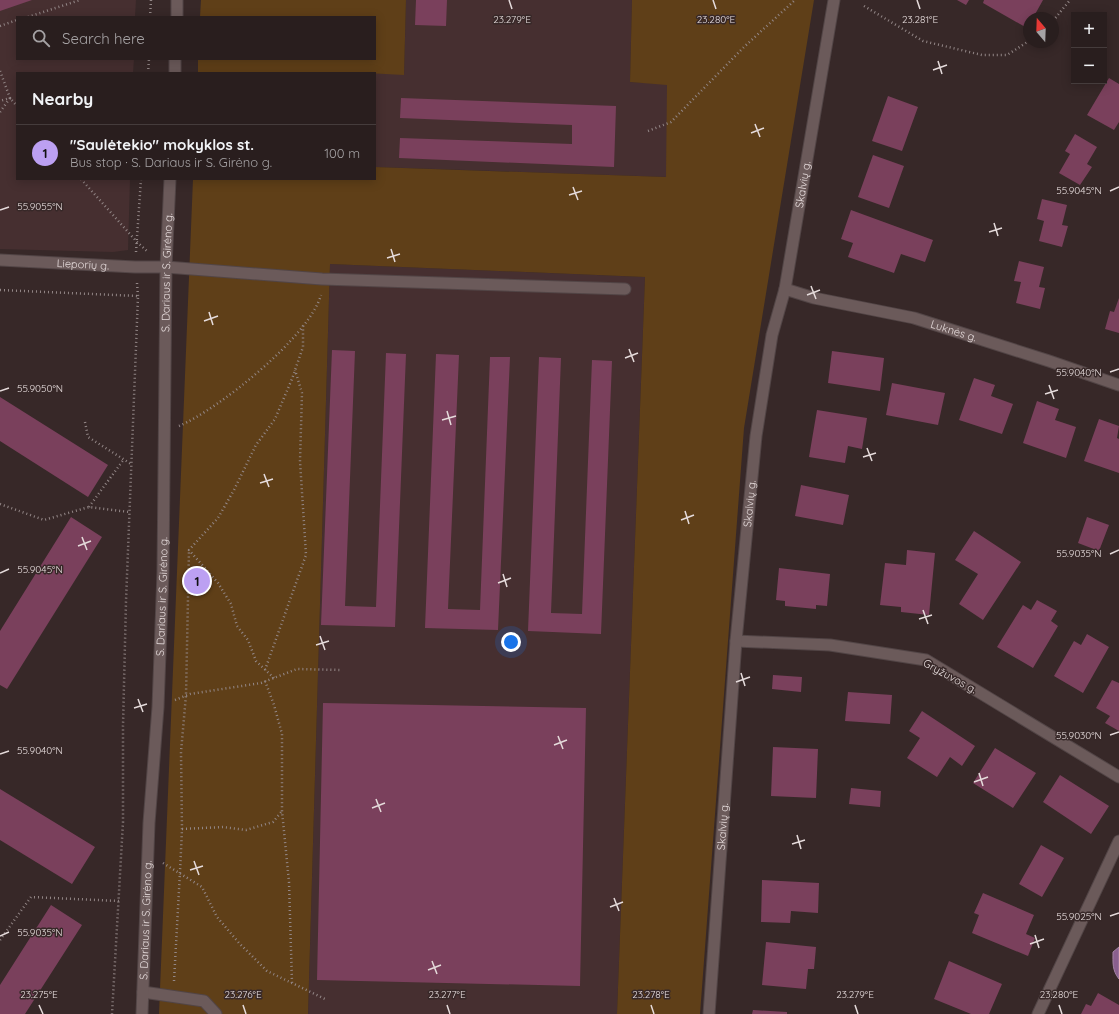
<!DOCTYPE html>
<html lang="en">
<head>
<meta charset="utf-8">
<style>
  body { margin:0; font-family:Quicksand,sans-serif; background:#312727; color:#f1f3f6 }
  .controls { position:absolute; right:12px; top:12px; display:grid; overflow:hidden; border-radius:0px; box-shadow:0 2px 10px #0003 }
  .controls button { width:36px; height:36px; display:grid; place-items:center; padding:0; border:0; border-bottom:1px solid #453c3c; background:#291e1e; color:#f1f3f6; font:20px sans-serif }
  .compass { position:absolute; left:1023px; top:12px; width:36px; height:36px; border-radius:50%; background:#291e1e; box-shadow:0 2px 10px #0003; rotate:341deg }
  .you { position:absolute; left:511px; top:642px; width:14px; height:14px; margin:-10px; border:3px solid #fff; border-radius:50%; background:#1a73e8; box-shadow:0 0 0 6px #1a73e833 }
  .badge { display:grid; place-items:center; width:26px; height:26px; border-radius:50%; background:#bca0f2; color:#111; font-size:13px; font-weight:700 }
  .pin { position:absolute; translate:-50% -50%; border:2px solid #fff; box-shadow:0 1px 4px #0006 }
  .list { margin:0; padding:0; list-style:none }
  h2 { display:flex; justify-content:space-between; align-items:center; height:52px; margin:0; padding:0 16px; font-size:17px }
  h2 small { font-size:13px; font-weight:400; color:#a5a2a4 }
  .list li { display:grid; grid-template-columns:26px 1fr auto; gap:12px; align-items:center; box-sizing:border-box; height:56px; padding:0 16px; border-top:1px solid #453c3c }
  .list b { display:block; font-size:15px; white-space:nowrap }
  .list p { margin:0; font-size:13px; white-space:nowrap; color:#a5a2a4 }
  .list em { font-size:13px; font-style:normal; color:#a5a2a4 }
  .icon { flex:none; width:22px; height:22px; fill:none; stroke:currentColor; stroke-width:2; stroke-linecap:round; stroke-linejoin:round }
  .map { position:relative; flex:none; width:1119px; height:1014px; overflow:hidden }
  .search { position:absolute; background:#291e1e; box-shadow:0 2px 10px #0003; left:16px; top:16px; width:360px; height:44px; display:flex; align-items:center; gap:10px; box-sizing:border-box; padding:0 14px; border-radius:0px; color:#a5a2a4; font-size:15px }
  .panel { position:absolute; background:#291e1e; box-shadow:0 2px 10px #0003; left:16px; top:72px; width:360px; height:108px; border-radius:0px }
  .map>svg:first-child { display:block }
  .built { fill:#462f30 }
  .green { fill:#5f3f18 }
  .water { fill:#8a5f8e; stroke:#a584a5 }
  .building { fill:#7a405c }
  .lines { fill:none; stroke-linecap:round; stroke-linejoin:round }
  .minor-casing { stroke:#524546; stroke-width:13 }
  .tertiary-casing { stroke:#524546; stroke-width:13 }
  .path { stroke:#938787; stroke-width:2.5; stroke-dasharray:1 3; stroke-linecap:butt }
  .minor { stroke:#6b5a5a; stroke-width:11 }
  .tertiary { stroke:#6b5a5a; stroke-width:11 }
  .ticks { fill:none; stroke:#e5dbdb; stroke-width:1.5 }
  .labels { text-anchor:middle; stroke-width:3; stroke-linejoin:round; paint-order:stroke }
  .street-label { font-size:11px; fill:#e5dbdb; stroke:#372828 }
  .ticks-label { font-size:10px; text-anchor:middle; fill:#e5dbdb; stroke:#372828; stroke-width:3; stroke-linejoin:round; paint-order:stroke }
</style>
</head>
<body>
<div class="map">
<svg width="1119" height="1014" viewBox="0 0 1119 1014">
  <rect width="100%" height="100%" fill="#372828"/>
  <path class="built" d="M0 0H136L135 17H17V59H134L133 73H17V179H130L128 250 113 252 0 249Z
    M406 0H632L630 82 667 84V177L375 167V73L404 74Z
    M330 264 645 277 617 1014H308Z"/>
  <path class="green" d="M201 0H406L404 75 347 72 346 73H198V59H375V17H200Z
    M632 0H814L744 428 700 1014H617L645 277 330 264 308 1014H159L193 179H375V167L666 177 667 85 630 82Z"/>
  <path class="water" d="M1119 947V979C1112 970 1113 963 1113 952Z"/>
  <path class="building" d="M0 0H32L0 11Z
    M416 0H447L446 26 415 25Z
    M957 0H969L966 5Z
    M984 0H1043L1033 18H1029V24L1027 28 983 3Z
    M1109 78 1119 84V122L1114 130 1087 115Z
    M888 96 918 107 902 151 872 141Z
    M401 98 616 106 614 167 399 158 400 138 572 144V125L400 118Z
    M1075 134 1097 147 1087 164 1092 167 1080 185 1059 173 1070 154 1065 151Z
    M873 155 904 166 889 208 858 197Z
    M1042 199 1067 205 1062 225 1068 226 1062 247 1039 241 1044 221 1037 219Z
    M851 210 933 240 925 262 901 254 894 273 848 257 853 243 841 239Z
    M1019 261 1044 267 1039 287 1045 288 1040 309 1016 303 1021 282 1014 281Z
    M1119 298V333L1105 329 1110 311 1114 312Z
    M332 350 355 351 345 606 376 607 386 353 406 354 395 627 321 625Z
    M832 351 884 358 880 391 828 383Z
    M436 354 459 355 448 609 480 610 490 357H510L498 630 425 628Z
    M539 357 561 358 551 613 582 614 592 360 612 361 601 634 528 631Z
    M974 378 995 385 991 396 1013 404 1002 434 959 420Z
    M892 383 945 393 938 425 886 415Z
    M0 397 108 465 88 497 0 441Z
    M1037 401 1059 409 1055 420 1076 427 1066 458 1023 443Z
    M817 410 867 418 862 449 848 446 845 463 809 457Z
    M1099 419 1119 426 1117 438 1119 439V473L1084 461Z
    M801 485 849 495 843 525 795 516Z
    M71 517 102 537 7 689 0 685V631Z
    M1087 517 1109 525 1099 551 1078 543Z
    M974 531 1021 562 983 620 959 604 978 574 955 560Z
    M907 550 935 553 929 615 901 612V607L880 605 885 563 906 565Z
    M779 568 830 574 827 606 816 605V609L785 606V601L776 600Z
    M1037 600 1057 611 1051 621 1058 626 1033 668 997 647 1023 605 1031 610Z
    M1087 634 1109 647 1083 693 1054 676 1074 641 1081 645Z
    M773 675 802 677 801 692 772 689Z
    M1112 680 1119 683V731L1105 723 1110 716 1096 708Z
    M848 692 892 695 890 724 845 721Z
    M323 703 586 708 580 986 317 980Z
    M922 711 975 746 962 766 950 757 937 777 907 758 920 738 909 731Z
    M773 747 818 749 816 798 771 796Z
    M995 748 1036 773 1013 808 973 783Z
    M1060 775 1109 806 1091 834 1043 802Z
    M851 788 881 791 880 807 849 804Z
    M0 789 95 847 72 884 0 840Z
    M1041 845 1064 858 1042 897 1019 884Z
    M762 880 819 883 818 913 791 911 790 923 761 922Z
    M983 893 1034 915 1026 934 1035 938 1028 956 972 933 979 915 974 913Z
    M51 905 82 925 25 1014H0V985Z
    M766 942 816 947 814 969H808L806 989 762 985Z
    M949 961 1002 984 989 1014H971L934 999Z
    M1098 993 1119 1005V1014H1081L1086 1004 1091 1006Z
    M753 1010 787 1012V1014H752Z"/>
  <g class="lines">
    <g class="minor-casing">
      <g id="minor">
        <path id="s1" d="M0 260 135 267H166L322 279 625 289"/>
        <path id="s2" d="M785 289 814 298 914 318 1049 361 1119 385"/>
        <path d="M736 641 830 645 926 660 1119 777"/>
        <path d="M143 992 204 1001 216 1014"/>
        <path id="s3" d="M709 1014 736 641 756 436 772 335 785 289 834 0"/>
        <path d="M1038 1014 1119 841"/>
      </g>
    </g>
    <g class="tertiary-casing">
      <g id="tertiary">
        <path d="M177 17V0"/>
        <path d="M175 73V59"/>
        <path id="s4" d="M142 1014 149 823 158 707 163 572 166 267 170 179"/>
      </g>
    </g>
    <path class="path" d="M864 6 923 41 982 55H1007L1029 41
      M28 17 80 0
      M150 17 151 0
      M1053 21 1070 0
      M0 26 17 20
      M0 71 10 98 0 101
      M148 73 149 59
      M0 112 10 98 17 106
      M648 131 671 122 744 47 795 0
      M81 179 137 242 147 251
      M136 252 141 179
      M137 283 138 296
      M0 290 138 296 126 601 123 726V822L112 1014
      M85 422 88 437 131 464
      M179 426C219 409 309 337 321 295
      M0 504 44 520 89 507 129 512
      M89 507 124 459
      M265 670 306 555 300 461 302 393 295 370
      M274 678 256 661 248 640 237 626 231 604 218 583 189 550 218 518 234 490 256 445 275 419 292 379 303 347V325
      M265 681 274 705 282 734V811L289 882 292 983
      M175 700 190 694 261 683 297 669 342 670
      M182 829 223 827 246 830 273 822 282 811
      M163 863 202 887 217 917 239 943 267 971 327 1000
      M0 940 31 897 119 901
      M174 981 180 872 182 829 181 752 186 695 189 550"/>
    <use href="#minor" class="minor"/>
    <use href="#tertiary" class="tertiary"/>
  </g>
  <path class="ticks" d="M509 0 512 9M713 0 716 9M917 0 920 9M938 61 942 74M933 70 947 65M755 124 760 137M751 133 764 128M573 187 578 200M1110 191 1119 187M569 195 582 191M0 210 9 207M994 223 998 236M989 232 1002 228M391 249 395 262M387 258 400 254M811 286 816 299M807 295 820 290M209 312 213 325M204 321 218 316M629 349 634 362M625 358 638 353M1110 372 1119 369M1049 385 1054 399M0 391 9 388M1045 394 1058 390M447 411 451 425M442 420 456 416M867 448 872 461M863 457 876 453M264 474 269 487M260 483 273 479M685 511 689 524M681 520 694 515M82 537 87 550M78 546 91 541M1110 554 1119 550M0 573 9 569M503 574 507 587M498 583 511 578M923 610 928 624M919 619 932 615M320 636 325 650M316 645 329 641M741 673 745 686M736 682 750 677M138 699 143 712M134 708 147 704M1110 735 1119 732M558 736 563 749M554 745 567 740M0 754 9 751M979 773 983 786M974 782 988 777M376 799 381 812M372 808 385 803M797 835 801 849M792 844 805 840M194 861 199 875M190 870 203 866M614 898 619 911M610 907 623 902M1110 916 1119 913M1035 935 1039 948M0 936 9 932M1030 944 1044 939M432 961 437 974M428 970 441 965M39 1005 43 1014M243 1005 246 1014M447 1005 450 1014M651 1005 654 1014M855 1005 858 1014M1059 1005 1062 1014"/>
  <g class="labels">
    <g class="street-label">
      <text dy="4" stroke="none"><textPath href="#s3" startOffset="836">Skalvių g.</textPath></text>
      <text dy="4" stroke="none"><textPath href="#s1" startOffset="83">Lieporių g.</textPath></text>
      <text dy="4" stroke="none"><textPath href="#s4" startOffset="742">S. Dariaus ir S. Girėno g.</textPath></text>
      <text dy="4" stroke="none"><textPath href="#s2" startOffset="174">Luknės g.</textPath></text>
      <text dy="4" stroke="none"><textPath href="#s3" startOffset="512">Skalvių g.</textPath></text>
      <text dy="4" stroke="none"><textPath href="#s4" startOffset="418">S. Dariaus ir S. Girėno g.</textPath></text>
      <text transform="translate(950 676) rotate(29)" y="4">Gryžuvos g.</text>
      <text dy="4" stroke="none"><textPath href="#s3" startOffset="188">Skalvių g.</textPath></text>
      <text dy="4" stroke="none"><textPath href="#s4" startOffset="94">S. Dariaus ir S. Girėno g.</textPath></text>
    </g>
  </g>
  <g class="ticks-label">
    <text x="920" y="23">23.281°E</text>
    <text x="512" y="23">23.279°E</text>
    <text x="716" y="23">23.280°E</text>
    <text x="1079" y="194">55.9045°N</text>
    <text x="40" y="210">55.9055°N</text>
    <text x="1079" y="376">55.9040°N</text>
    <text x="40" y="392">55.9050°N</text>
    <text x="1079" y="557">55.9035°N</text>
    <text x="40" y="573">55.9045°N</text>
    <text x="1079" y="739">55.9030°N</text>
    <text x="40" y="754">55.9040°N</text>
    <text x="1079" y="920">55.9025°N</text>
    <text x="40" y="936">55.9035°N</text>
    <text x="39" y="998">23.275°E</text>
    <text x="243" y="998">23.276°E</text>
    <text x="447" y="998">23.277°E</text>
    <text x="651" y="998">23.278°E</text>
    <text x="855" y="998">23.279°E</text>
    <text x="1059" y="998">23.280°E</text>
  </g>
</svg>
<div class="controls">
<button>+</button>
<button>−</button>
</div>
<svg class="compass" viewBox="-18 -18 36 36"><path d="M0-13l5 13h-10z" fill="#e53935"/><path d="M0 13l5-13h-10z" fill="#a5a2a4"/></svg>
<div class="you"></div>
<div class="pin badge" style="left:197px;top:581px">1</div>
<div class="search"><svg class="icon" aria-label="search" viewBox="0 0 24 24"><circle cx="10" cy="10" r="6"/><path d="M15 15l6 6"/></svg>Search here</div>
<section class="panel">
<h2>Nearby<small></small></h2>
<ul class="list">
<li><span class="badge">1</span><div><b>&quot;Saulėtekio&quot; mokyklos st.</b><p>Bus stop · S. Dariaus ir S. Girėno g.</p></div><em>100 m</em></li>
</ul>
</section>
</div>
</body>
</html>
